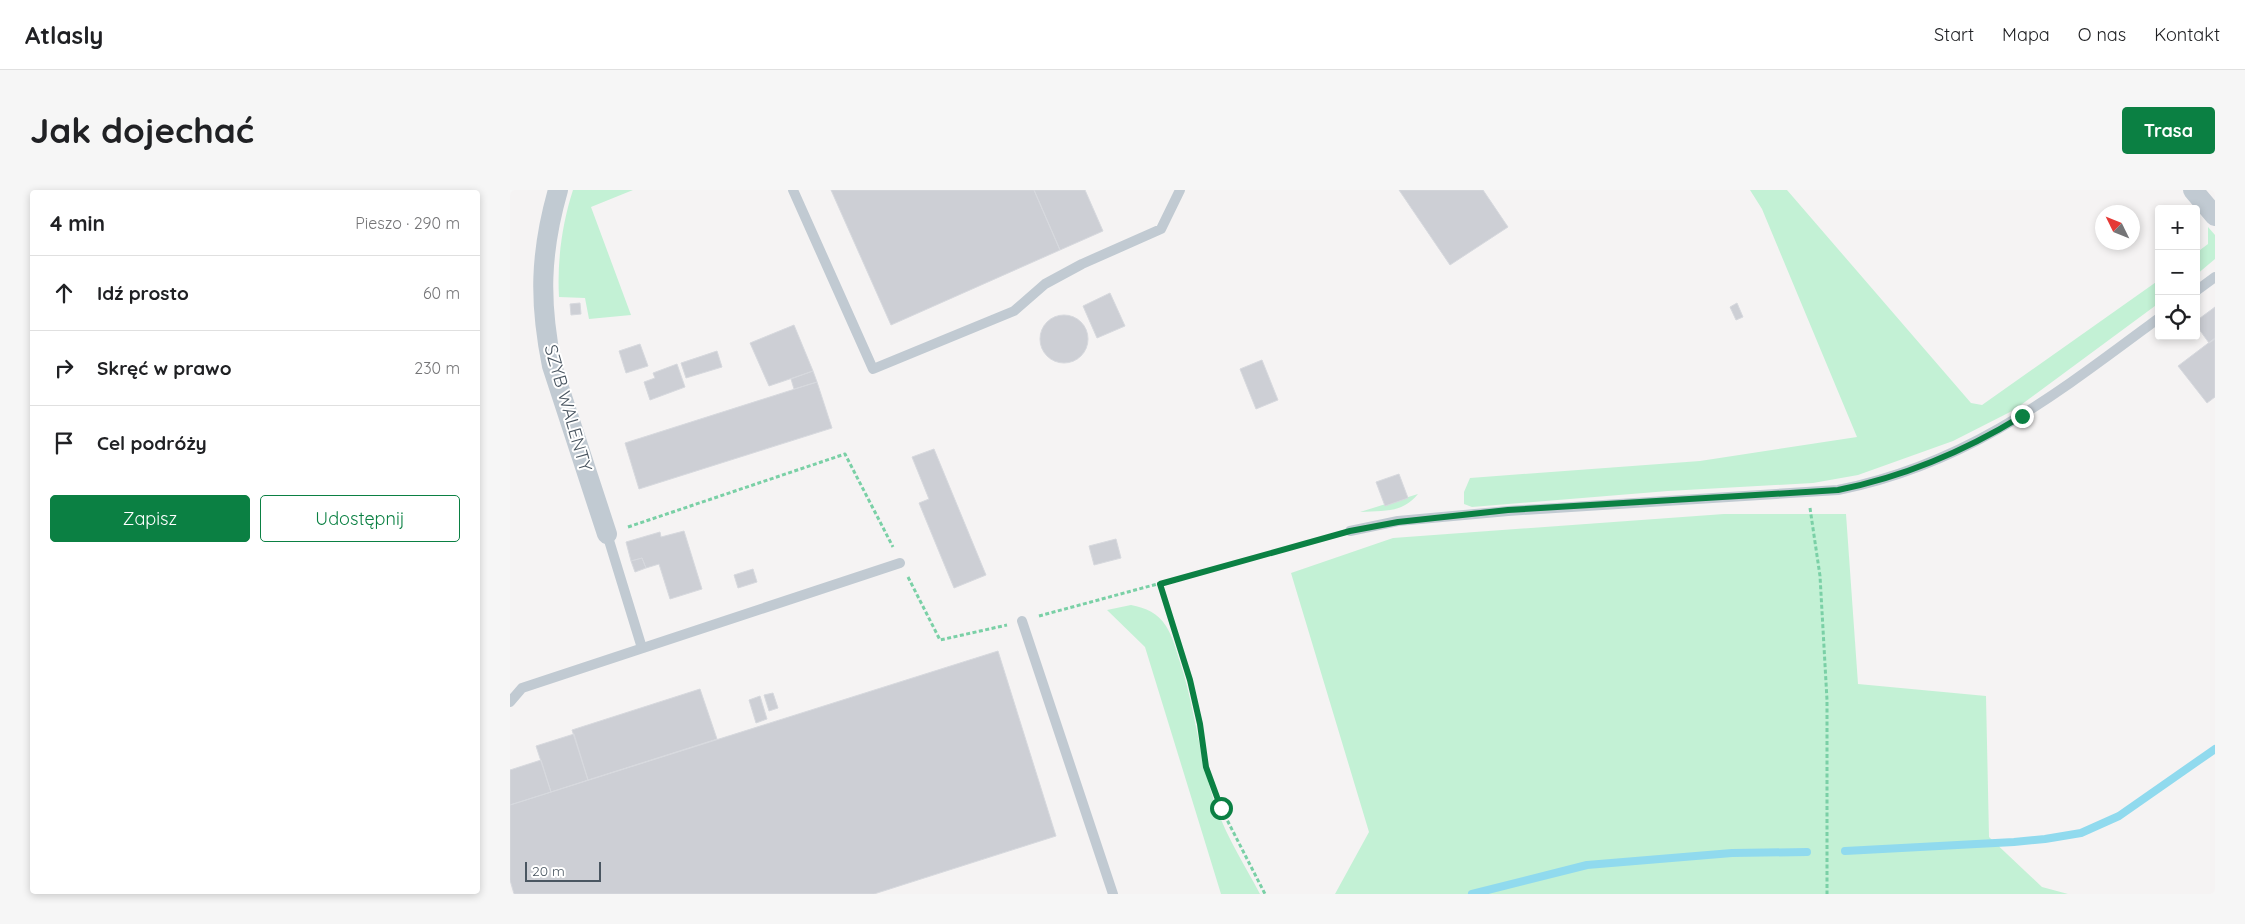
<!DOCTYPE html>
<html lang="pl">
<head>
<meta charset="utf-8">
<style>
  body { margin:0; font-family:Quicksand,sans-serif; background:#f6f6f6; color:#202124 }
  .controls { position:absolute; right:15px; top:15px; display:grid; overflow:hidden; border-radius:5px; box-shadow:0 2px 8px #0003 }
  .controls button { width:45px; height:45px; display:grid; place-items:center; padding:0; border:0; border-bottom:1px solid #e0e0e0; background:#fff; color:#202124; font:25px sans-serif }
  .compass { position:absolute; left:1585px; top:15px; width:45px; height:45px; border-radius:50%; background:#fff; box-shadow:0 2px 8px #0003; rotate:313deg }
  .scale { position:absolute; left:15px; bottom:12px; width:76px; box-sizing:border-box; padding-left:5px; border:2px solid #4a5661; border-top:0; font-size:14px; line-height:18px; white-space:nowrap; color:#4a5661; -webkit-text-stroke:4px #fff; paint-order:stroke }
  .stop { position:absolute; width:15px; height:15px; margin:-11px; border:4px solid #0b8043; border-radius:50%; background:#fff }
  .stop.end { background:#0b8043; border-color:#fff; box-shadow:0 1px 5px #0008 }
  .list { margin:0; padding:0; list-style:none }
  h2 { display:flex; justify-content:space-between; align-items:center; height:65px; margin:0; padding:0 20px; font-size:21px }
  h2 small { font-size:16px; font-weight:400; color:#757577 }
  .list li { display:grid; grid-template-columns:32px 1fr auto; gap:15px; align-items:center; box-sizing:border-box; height:75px; padding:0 20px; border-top:1px solid #e0e0e0 }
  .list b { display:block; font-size:19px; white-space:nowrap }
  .list em { font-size:16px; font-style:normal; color:#757577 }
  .actions { display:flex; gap:10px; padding:15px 20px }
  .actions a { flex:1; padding:11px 0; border:1px solid #0b8043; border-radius:5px; text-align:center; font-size:18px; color:#0b8043 }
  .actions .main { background:#0b8043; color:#fff }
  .icon { flex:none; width:28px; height:28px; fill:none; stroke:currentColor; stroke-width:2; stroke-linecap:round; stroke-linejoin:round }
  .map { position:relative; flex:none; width:1705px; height:704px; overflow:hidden; border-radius:5px }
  header { display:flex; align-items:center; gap:30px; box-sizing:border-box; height:70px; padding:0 25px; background:#fff; border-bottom:1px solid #e0e0e0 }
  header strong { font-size:24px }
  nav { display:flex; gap:28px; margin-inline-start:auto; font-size:18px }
  .intro { display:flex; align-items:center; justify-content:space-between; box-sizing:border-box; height:120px; padding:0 30px }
  h1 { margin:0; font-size:35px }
  .button { padding:12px 22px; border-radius:5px; background:#0b8043; color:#fff; font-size:18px; font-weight:700 }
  main { display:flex; gap:30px; padding:0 30px }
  aside { flex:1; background:#fff; border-radius:5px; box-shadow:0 2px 8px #0003 }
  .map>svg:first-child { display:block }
  .green { fill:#c3f1d5 }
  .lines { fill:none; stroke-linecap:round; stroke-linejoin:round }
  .stream { stroke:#90daee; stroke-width:8 }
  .building { fill:#cdcfd5; stroke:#d7d9de }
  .path { stroke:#7ad0a6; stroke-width:3; stroke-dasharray:4 2.5; stroke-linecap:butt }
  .service { stroke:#c1cad2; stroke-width:10 }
  .minor { stroke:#c1cad2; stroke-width:20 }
  .route { stroke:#0b8043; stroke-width:6 }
  .labels { text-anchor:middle; stroke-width:4; stroke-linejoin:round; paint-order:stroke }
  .street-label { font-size:18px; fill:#4a5661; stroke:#fff }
</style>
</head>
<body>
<header>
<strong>Atlasly</strong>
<nav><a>Start</a><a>Mapa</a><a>O nas</a><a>Kontakt</a></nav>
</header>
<div class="intro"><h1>Jak dojechać</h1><a class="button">Trasa</a></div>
<main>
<aside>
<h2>4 min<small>Pieszo · 290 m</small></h2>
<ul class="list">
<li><svg class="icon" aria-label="ahead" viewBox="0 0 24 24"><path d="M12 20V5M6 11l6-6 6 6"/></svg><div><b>Idź prosto</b></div><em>60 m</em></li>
<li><svg class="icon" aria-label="right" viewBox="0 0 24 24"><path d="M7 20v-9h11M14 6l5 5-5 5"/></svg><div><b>Skręć w prawo</b></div><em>230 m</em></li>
<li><svg class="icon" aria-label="arrive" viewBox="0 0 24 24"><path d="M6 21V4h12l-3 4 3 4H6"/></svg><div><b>Cel podróży</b></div></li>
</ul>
<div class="actions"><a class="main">Zapisz</a><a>Udostępnij</a></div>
</aside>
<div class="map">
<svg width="1705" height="704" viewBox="0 0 1705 704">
  <rect width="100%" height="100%" fill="#f5f3f3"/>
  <path class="green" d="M63 0H123L81 17 121 125 79 129 75 108 49 107C47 71 52 34 63 0Z
    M1240 0H1277L1461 213 1472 215 1649 90V113L1504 220 1443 251 1348 285 1303 293 1158 301 962 317 954 314V302L960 288 1190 271 1347 247 1252 19Z
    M1698 37 1705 45V69L1686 85V63L1698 54Z
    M908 304C891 324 875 320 850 322Z
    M1214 324H1336L1348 494 1476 506 1479 647 1532 697 1558 704H825L859 642 781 383 883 348Z
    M621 415C636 418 648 423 656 436 663 447 666 460 670 472 686 520 689 571 707 619 717 648 736 677 750 704H711L635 457 597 420Z"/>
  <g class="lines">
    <path class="stream" d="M1335 661 1504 652 1535 649 1571 643 1609 626 1705 559
      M962 704 1077 675 1222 663 1297 662"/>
  </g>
  <path class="building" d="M321 0H524L550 60 381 135Z
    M524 0H575L593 41 550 60Z
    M889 0H973L998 37 940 75Z
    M600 103 615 136 587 148 573 116Z
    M70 113 71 124 61 125 60 114Z
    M1227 113 1233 127 1226 130 1220 117Z
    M1705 117V149L1699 153 1686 135V131Z
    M530 149a24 24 0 1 1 48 0a24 24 0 1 1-48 0Z
    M284 135 303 181 259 196 240 153Z
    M1705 148V207L1697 213 1668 176Z
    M130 154 138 176 116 183 109 161Z
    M207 161 212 177 176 188 171 173Z
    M752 170 768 210 746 219 730 179Z
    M167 174 175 197 140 210 134 192 145 188 143 183Z
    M303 181 307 192 284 199 281 189Z
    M307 192 322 238 129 299 115 253Z
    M424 259 476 385 444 398 409 313 419 309 402 267Z
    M889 284 898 308 875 316 866 292Z
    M174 341 192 399 160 409 149 374 136 378 132 368 121 371 116 352 150 342 151 347Z
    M606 349 611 368 584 375 579 356Z
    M132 368 136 378 125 382 121 371Z
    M243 379 247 392 228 398 224 385Z
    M488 461 546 646 364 704H4L0 690V615Z
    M190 499 207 549 78 590 62 540Z
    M263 503 268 518 259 521 254 505Z
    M250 506 257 529 246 533 239 510Z
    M64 544 78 590 41 602 26 556Z
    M31 570 41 602 0 615V580Z"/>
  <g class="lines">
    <path class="path" d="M1300 318 1310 386 1317 510V704
      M118 337 335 264 383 357
      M398 387 430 450 497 435
      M650 394 679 490 690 534 696 577 711 618 755 704
      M529 426 825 346"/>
    <path class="service" d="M283 0 363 179 504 121 535 94 572 74 651 39 670 0
      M1686 101 1705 87
      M840 341 888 331 998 321 1328 300C1458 274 1545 205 1649 128
      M97 344 132 458
      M512 431 603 704
      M0 512 12 498 390 373"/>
    <path class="minor" d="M48 0C30 63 29 112 42 176L97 344
      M1683 0 1705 26"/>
  </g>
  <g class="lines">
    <path class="route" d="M711 618 696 577 690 534 680 490 650 394 840 341 888 332 998 320 1328 300C1393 287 1455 261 1512 226"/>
  </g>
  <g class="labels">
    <g class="street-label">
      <text transform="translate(58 218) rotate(74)" y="6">SZYB WALENTY</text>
    </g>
  </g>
</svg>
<div class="controls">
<button>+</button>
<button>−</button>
<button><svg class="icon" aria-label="locate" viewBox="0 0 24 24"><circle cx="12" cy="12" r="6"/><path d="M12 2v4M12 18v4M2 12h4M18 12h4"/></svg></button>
</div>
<svg class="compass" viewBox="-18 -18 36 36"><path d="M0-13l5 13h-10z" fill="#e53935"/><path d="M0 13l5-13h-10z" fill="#757577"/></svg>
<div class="scale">20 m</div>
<div class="stop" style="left:711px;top:618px"></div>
<div class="stop end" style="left:1512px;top:226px"></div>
</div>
</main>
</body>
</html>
